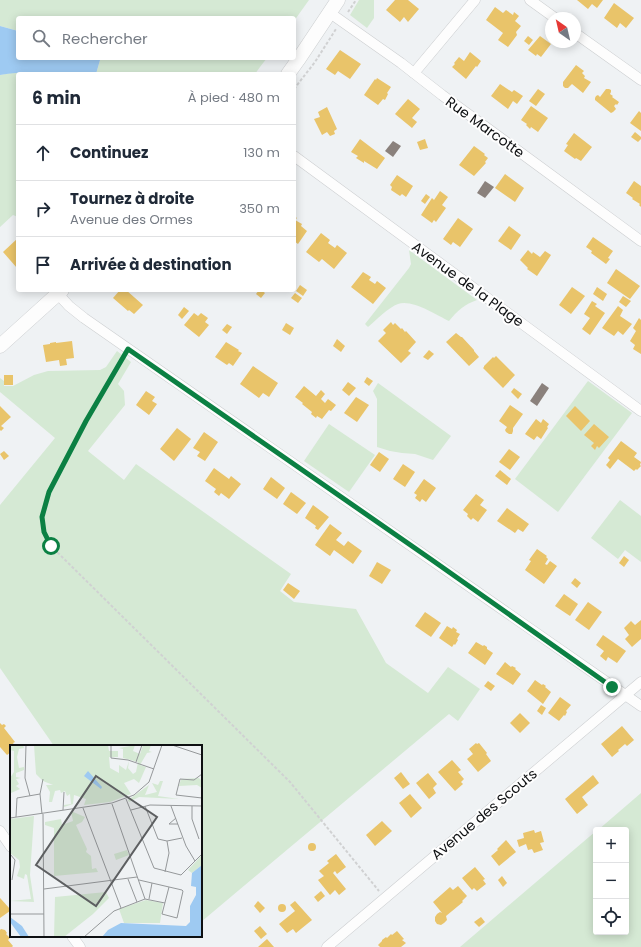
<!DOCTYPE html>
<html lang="fr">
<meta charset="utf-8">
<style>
:root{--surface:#fff;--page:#f2f2f3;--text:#1f2937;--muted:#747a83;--line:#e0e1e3}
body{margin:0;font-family:Poppins,sans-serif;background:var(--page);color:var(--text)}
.controls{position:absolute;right:12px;bottom:12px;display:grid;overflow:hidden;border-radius:4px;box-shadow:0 2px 10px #0003}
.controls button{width:36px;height:36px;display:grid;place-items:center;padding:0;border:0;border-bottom:1px solid var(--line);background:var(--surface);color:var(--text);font:20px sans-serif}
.compass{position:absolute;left:545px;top:12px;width:36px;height:36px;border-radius:50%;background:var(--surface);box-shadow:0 2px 10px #0003;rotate:326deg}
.stop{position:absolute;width:12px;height:12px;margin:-9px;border:3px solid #0b8043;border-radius:50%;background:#fff}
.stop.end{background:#0b8043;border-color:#fff;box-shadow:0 1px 4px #0008}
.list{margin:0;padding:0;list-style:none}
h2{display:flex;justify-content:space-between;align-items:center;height:52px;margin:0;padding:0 16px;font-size:17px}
h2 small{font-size:13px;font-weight:400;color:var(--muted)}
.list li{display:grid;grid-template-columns:26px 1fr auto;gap:12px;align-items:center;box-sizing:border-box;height:56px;padding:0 16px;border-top:1px solid var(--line)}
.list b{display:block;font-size:15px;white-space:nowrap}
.list p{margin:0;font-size:13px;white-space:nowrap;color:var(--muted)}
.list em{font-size:13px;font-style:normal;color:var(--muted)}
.icon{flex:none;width:22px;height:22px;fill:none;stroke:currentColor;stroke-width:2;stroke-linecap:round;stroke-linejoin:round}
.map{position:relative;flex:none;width:641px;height:947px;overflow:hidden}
.search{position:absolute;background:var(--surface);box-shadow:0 2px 10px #0003;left:16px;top:16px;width:280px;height:44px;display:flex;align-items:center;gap:10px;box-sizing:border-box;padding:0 14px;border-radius:4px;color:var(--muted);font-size:15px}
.panel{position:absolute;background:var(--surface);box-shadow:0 2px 10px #0003;left:16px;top:72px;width:280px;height:220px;border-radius:4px}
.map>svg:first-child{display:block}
.green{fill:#d5e9d4}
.water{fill:#9ecaf2}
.homes{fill:#e9c46a}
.industry{fill:#8a817c}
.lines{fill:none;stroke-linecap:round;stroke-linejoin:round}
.street-casing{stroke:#ccced0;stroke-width:11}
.secondary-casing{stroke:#ccced0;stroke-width:15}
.path{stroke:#d0d1d2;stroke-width:2;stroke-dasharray:3 2;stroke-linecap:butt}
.street{stroke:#fdfdfd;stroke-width:10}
.secondary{stroke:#fdfdfd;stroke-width:14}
.route{stroke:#0b8043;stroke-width:5}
.labels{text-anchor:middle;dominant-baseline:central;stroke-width:4;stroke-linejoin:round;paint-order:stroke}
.street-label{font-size:14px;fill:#0e1012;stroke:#fefefe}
.inset-road{fill:none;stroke:#95989a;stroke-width:1}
.view{fill:#5d5f61;fill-opacity:0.15;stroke:#5d5f61;stroke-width:2}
.inset-edge{fill:none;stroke:#0e1012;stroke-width:2}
</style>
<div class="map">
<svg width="641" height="947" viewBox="0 0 641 947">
<rect width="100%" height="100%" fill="#eff2f4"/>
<g class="green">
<path d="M 0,0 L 309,0 L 294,21 L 294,18 L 18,18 L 18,31 L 0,26 Z"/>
<path d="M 359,0 L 374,0 L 374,18 L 367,28 L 350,15 Z"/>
<path d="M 99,58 L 267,58 L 260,67 L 255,74 L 96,74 L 100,60 Z"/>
<path d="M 24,72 L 48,74 L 18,74 L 18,217 L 13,215 L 0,227 L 0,75 L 11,73 Z"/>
<path d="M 409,250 L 477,300 C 465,304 457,311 449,321 C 436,315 412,299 398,304 C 389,307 376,320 368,327 L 365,324 L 409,268 L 411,264 Z"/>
<path d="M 117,351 L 131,362 L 118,384 L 124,391 L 125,405 L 88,451 L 124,480 L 136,464 L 291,574 L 280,591 L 294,602 L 356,609 L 386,663 L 428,693 L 448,667 L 480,689 L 458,721 L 449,714 L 201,922 L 201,746 L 54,746 L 0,668 L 0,505 L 55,438 L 0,392 L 0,378 L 4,381 L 4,386 L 13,386 L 34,375 L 48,371 L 100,370 L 106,367 Z"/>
<path d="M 588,381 L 632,413 L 558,512 L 515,479 Z"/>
<path d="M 378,383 L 451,436 L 433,460 L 415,454 L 402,453 L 390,451 L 377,447 L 377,399 L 373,391 Z"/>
<path d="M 329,424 L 375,455 L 349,492 L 304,461 Z"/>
<path d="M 620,500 L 641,516 L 641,562 L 625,550 L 618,559 L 591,538 Z"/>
<path d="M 641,793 L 641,947 L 460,947 L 596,831 L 596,932 L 626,932 L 626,830 L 598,830 Z"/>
</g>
<path class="water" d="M 0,26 L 18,31 L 18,58 L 99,58 L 100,60 L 96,74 C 64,78 32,69 0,75 Z"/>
<g class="homes">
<path d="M 395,0 L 408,0 L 419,9 L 408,22 L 404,17 L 400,22 L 386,10 Z"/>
<path d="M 577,0 L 603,0 L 597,8 L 592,4 L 588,9 Z"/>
<path d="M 614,3 L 634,18 L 626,28 L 620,23 L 617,28 L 604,18 Z"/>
<path d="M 495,7 L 503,13 L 506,10 L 513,15 L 514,12 L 519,16 L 515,21 L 521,26 L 516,32 L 517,35 L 508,47 L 498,40 L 503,33 L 486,20 Z"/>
<path d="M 528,36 L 533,40 L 529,45 L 524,41 Z"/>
<path d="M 540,36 L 551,44 L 541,57 L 537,54 L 536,56 L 528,50 Z"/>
<path d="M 340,50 L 361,64 L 350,79 L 338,71 L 335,75 L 326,69 Z"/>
<path d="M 470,52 L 481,61 L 477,67 L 476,66 L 466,79 L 452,67 L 455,64 L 454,63 L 459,57 L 464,61 Z"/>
<path d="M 576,65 L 584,71 L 582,73 L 585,76 L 584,78 L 591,82 L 583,93 L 572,84 L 568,88 L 565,88 L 563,86 L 563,82 Z"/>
<path d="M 377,78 L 391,87 L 387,93 L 388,94 L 385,100 L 383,99 L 378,105 L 364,95 L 375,79 L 376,80 Z"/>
<path d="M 500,84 L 512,92 L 514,90 L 523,96 L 517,104 L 513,101 L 508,109 L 491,96 Z"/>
<path d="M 538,89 L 545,94 L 536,106 L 529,101 Z"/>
<path d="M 606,89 L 609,89 L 611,90 L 611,92 L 610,94 L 613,96 L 612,97 L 619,102 L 617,105 L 616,104 L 614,106 L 616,109 L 613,112 L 611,113 L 595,100 L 595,98 L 596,96 L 598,95 L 600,97 Z"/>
<path d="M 408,99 L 420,109 L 412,118 L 417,122 L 412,128 L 395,114 Z"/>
<path d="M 531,106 L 548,118 L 538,132 L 531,127 L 530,129 L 526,125 L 527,124 L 521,120 Z"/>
<path d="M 327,107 L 337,129 L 334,131 L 335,134 L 330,136 L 327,132 L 322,135 L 314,119 L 320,117 L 318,112 Z"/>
<path d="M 639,111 L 641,113 L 641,131 L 630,123 Z"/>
<path d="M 635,132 L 641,137 L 641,139 L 638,142 L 631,137 Z"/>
<path d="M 574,133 L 592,147 L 581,161 L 576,158 L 575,159 L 564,151 L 568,145 L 566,144 Z"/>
<path d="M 360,139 L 385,158 L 377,169 L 364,161 L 364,163 L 356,158 L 358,156 L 351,152 Z"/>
<path d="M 425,139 L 428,148 L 420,150 L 417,142 Z"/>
<path d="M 474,146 L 485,154 L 484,155 L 488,158 L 485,162 L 486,163 L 474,176 L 459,165 Z"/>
<path d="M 505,174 L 524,188 L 515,202 L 495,188 Z"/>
<path d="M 397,175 L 413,186 L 406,197 L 402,194 L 400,196 L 391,190 L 392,187 L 390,185 Z"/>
<path d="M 634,181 L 641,186 L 641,207 L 639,205 L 640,204 L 632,199 L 633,198 L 626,193 Z"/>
<path d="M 440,191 L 448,197 L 442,205 L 446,208 L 436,222 L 434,220 L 432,223 L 421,215 L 432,198 L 434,200 Z"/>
<path d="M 426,194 L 430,197 L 425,204 L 421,201 Z"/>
<path d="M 294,216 L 297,218 L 295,220 L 302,224 L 301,226 L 307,231 L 298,244 L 294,241 Z"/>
<path d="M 458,218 L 473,229 L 460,247 L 453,242 L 451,245 L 443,239 Z"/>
<path d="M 509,226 L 521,235 L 511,250 L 498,241 Z"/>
<path d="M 321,233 L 330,240 L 328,243 L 335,248 L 337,245 L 347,253 L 334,269 L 322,259 L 319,262 L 306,252 Z"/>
<path d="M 593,237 L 613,251 L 608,258 L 610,259 L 606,264 L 591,253 L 592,251 L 586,247 Z"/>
<path d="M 18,238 L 18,266 L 17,268 L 3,252 Z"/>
<path d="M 528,250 L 532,254 L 533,252 L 540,257 L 545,251 L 551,255 L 537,276 L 527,269 L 528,268 L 520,260 Z"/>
<path d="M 616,269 L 640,286 L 630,299 L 607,283 Z"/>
<path d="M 363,272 L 371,277 L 369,280 L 375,284 L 377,281 L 386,288 L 373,304 L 351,287 Z"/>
<path d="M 300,285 L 307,290 L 303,296 L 296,291 Z"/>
<path d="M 572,287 L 585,296 L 571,314 L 559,305 Z"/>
<path d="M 597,287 L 607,294 L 603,301 L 593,294 Z"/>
<path d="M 120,290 L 126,290 L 143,305 L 134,314 L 129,310 L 128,311 L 113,298 Z"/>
<path d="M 259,290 L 261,290 L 265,293 L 261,298 L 256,294 Z"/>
<path d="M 295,293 L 302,298 L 298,303 L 291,298 Z"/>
<path d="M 623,296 L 631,301 L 626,307 L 619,302 Z"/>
<path d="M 592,301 L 597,304 L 595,306 L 605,313 L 590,335 L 582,329 L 590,318 L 584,314 Z"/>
<path d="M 618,306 L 623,310 L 620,316 L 632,324 L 623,335 L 618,331 L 614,336 L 602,328 Z"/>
<path d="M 184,307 L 189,311 L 182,319 L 178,315 Z"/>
<path d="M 194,313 L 198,316 L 201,313 L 208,318 L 205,322 L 209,325 L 199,337 L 184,325 Z"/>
<path d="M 639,318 L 641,320 L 641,354 L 633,349 L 635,345 L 630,341 L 636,331 L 633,328 Z"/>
<path d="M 391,322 L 393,325 L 395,323 L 401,329 L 402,328 L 405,332 L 406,331 L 416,342 L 408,351 L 411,353 L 401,363 L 378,341 L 386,333 L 383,330 Z"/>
<path d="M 286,323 L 294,328 L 290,335 L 282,330 Z"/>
<path d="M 227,324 L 232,327 L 227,334 L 222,330 Z"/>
<path d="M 456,333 L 461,337 L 462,337 L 474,350 L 474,351 L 479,357 L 469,366 L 446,342 Z"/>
<path d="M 337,339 L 345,346 L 341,352 L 333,346 Z"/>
<path d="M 72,341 L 74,358 L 66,359 L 67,365 L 60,366 L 59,360 L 46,362 L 43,345 L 50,344 L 50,343 L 56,342 L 56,343 Z"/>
<path d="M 226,342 L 239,350 L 238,351 L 242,353 L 233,366 L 229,363 L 227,365 L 215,357 Z"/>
<path d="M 429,350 L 434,354 L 428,360 L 423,357 Z"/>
<path d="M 496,356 L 515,375 L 503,388 L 483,368 L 484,367 L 484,366 L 493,357 L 494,358 Z"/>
<path d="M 253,366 L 278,383 L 269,397 L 263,393 L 259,398 L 240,384 Z"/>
<rect x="4" y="375" width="9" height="10"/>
<path d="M 367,377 L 373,381 L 369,386 L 364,382 Z"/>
<path d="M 348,382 L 356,388 L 349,396 L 342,390 Z"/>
<path d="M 304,386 L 316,396 L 321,390 L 325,394 L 321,399 L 325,403 L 328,399 L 336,405 L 331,411 L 329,410 L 322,419 L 317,416 L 316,418 L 311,414 L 312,412 L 302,404 L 303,403 L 295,397 Z"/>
<path d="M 514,388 L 522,394 L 518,399 L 511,392 Z"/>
<path d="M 146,391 L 155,397 L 152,401 L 157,404 L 149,415 L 136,405 Z"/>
<path d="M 356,397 L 369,405 L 357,422 L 344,413 Z"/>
<path d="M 510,405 L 523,414 L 513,428 L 513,431 L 512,434 L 509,434 L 506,432 L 505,430 L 507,427 L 499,421 Z"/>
<path d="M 0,406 L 11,417 L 1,426 L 4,428 L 1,431 L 0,430 Z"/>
<path d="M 575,406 L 590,421 L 581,431 L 566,416 Z"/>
<path d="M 536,419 L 541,423 L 543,419 L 549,424 L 547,427 L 548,428 L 541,439 L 537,436 L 534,440 L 525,434 Z"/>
<path d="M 594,424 L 609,437 L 599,448 L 597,446 L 595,450 L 591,446 L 594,443 L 584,435 Z"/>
<path d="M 177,428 L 191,439 L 174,461 L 160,449 Z"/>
<path d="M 204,432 L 218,442 L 205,461 L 197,456 L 200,452 L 193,448 Z"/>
<path d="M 621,441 L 637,453 L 634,457 L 641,462 L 640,465 L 641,466 L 637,470 L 636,469 L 634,471 L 618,459 L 610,469 L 606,465 L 610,460 L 608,458 Z"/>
<path d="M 509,449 L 520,457 L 510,470 L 499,462 Z"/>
<path d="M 4,451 L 9,456 L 4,460 L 0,454 Z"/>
<path d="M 379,452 L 389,459 L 380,472 L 370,465 Z"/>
<path d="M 403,464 L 415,472 L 405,487 L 393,479 Z"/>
<path d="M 214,468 L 229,479 L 231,476 L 241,484 L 229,499 L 221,493 L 219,496 L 214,492 L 216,489 L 205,481 Z"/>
<path d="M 500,470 L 511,479 L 507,485 L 495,476 Z"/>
<path d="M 271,477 L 285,488 L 277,499 L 263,489 Z"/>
<path d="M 424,479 L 436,488 L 426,502 L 422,499 L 420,502 L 415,498 L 417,495 L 414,493 Z"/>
<path d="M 291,492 L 306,503 L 297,514 L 283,504 Z"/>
<path d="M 476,494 L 484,500 L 480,505 L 487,510 L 478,522 L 473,518 L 471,520 L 467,516 L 468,514 L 463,510 Z"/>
<path d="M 313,505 L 329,517 L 318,530 L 315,528 L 316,526 L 305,518 Z"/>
<path d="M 507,508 L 529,524 L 523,532 L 518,529 L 515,533 L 497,521 Z"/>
<path d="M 330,524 L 342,533 L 336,540 L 344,546 L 348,541 L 362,551 L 353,564 L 334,550 L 330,556 L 315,545 Z"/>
<path d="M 537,549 L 547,556 L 546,557 L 548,559 L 545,564 L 547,565 L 550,561 L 557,566 L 544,584 L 525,570 L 531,561 L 529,560 Z"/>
<path d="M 624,556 L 629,560 L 624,567 L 619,563 Z"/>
<path d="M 377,562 L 391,570 L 382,584 L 369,576 Z"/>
<path d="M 575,578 L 581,583 L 577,588 L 571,583 Z"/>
<path d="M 288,583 L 300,591 L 294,599 L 283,590 Z"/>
<path d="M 564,594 L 578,604 L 570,616 L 555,606 Z"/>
<path d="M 588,602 L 602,612 L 589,630 L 575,620 Z"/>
<path d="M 425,612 L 441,623 L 431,637 L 415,626 Z"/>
<path d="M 641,620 L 641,639 L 632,647 L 625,639 L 629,635 L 624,628 L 631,621 L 635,625 Z"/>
<path d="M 447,626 L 452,629 L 453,627 L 457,630 L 456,632 L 460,634 L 457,639 L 458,640 L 455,645 L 454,644 L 452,647 L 439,638 Z"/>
<path d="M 603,635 L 626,651 L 617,663 L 608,657 L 606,661 L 600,656 L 604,651 L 596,645 Z"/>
<path d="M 476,642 L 483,646 L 484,645 L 487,647 L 487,649 L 493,653 L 485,665 L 468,653 Z"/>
<path d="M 505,662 L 511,667 L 512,666 L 516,668 L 515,669 L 521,674 L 513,685 L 496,674 Z"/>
<path d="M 535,680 L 542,685 L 543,684 L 546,686 L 545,687 L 551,692 L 543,704 L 527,691 Z"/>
<path d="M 488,681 L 495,686 L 491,691 L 484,686 Z"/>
<path d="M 560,697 L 571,705 L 566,711 L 567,712 L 565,716 L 564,715 L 559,721 L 548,713 Z"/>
<path d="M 541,705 L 546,708 L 542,715 L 537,711 Z"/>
<path d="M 520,713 L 530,723 L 520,733 L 510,723 Z"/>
<path d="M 0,723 L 2,725 L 4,724 L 6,726 L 4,728 L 15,742 L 13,743 L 15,746 L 11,746 L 11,752 L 7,755 L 0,747 Z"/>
<path d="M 622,726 L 634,740 L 627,746 L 625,744 L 618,750 L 619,751 L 612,757 L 601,744 Z"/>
<path d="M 476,743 L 477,744 L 479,743 L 487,753 L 486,754 L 491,761 L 478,772 L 467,759 L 473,754 L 469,749 Z"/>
<path d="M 452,760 L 461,770 L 458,772 L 464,779 L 461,782 L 463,784 L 455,791 L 438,772 Z"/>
<path d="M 401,772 L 410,784 L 403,789 L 394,778 Z"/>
<path d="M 428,773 L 437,784 L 433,788 L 436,793 L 429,799 L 416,783 Z"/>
<path d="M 593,775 L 599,783 L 582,797 L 588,805 L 577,814 L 565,799 Z"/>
<path d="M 410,794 L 422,808 L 411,818 L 399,803 Z"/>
<path d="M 382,821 L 392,831 L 375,846 L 366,835 Z"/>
<path d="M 534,830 L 535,833 L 541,831 L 544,842 L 540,843 L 543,850 L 534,853 L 532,849 L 528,850 L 526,844 L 519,847 L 517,840 L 524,838 L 523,833 Z"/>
<path d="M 506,840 L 516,852 L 499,866 L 491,856 L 498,850 L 497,849 Z"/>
<circle cx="312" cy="847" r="4"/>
<path d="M 336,854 L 346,867 L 337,874 L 335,871 L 333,873 L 346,889 L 339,895 L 335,890 L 330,895 L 318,880 L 324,876 L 319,871 L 329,863 L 327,861 Z"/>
<path d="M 475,867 L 485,879 L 483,880 L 486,884 L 477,891 L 474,888 L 472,890 L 462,878 Z"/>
<path d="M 502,876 L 507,883 L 503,887 L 498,880 Z"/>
<path d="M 458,886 L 467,896 L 462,901 L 463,902 L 446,916 L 447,920 L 444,923 L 441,925 L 437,924 L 435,921 L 435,917 L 437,914 L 440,912 L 442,913 L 433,902 L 450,887 L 453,890 Z"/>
<path d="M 321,891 L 325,896 L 318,902 L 314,897 Z"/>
<path d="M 0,898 L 1,899 L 10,909 L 10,911 L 0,918 Z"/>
<path d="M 258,901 L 265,908 L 260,913 L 254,906 Z"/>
<path d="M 295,901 L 312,920 L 296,933 L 293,929 L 287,933 L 279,924 L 295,911 L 290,905 Z"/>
<circle cx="282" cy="908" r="4"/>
<path d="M 481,917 L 485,922 L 479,927 L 474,922 Z"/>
<path d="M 260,926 L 267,934 L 261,939 L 254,931 Z"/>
<path d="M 1,929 L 5,930 L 7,933 L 6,934 L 10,938 L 8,940 L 13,946 L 12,947 L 0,947 L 0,930 Z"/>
<path d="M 397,931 L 404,939 L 402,940 L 406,943 L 401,947 L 380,947 L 378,945 L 382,941 L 382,940 L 386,937 L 387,938 L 391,934 L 392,935 Z"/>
<path d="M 267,939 L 274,947 L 258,947 Z"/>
</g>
<g class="industry">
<path d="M 393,141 L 401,146 L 393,157 L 385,151 Z"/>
<path d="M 485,181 L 494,187 L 485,198 L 477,193 Z"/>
<path d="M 542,383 L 549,388 L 537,406 L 530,401 Z"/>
</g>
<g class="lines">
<defs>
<g id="street">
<path d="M 530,0 L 555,18"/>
<path d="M 330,13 L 401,63 L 442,95 L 641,241"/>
<path d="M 575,33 L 641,80"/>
<path d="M 414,73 L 475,0"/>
<path d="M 294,156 L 641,411"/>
<path d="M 58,294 L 69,306 L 84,318 L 641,706"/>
<path d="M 0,831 L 11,847"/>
<path d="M 72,936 L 80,947"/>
<path d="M 327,947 L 641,682"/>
</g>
<g id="secondary">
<path d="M 288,74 L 298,60 L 338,0"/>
<path d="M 0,346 L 62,290"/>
</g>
</defs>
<use href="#street" class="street-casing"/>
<use href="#secondary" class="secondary-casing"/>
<g class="path">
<path d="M 348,12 L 356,0"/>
<path d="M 294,89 L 315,62 L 336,29"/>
<path d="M 124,357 L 86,421 L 49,492 L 43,517 L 44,532 L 51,546 L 290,782 L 379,891"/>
</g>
<use href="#street" class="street"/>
<use href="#secondary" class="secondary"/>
</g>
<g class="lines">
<path class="route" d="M 51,546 L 44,532 L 42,517 L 49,492 L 86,421 L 128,349 L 432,560 L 612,687"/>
</g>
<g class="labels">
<g class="street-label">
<text transform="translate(485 127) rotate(36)">Rue Marcotte</text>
<text transform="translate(468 284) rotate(36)">Avenue de la Plage</text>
<text transform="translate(484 814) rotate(-40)">Avenue des Scouts</text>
</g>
</g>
<g transform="translate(10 745)">
<rect width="192" height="192" fill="#eff2f4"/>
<path d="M 0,0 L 13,0 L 14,3 L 9,4 L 7,12 L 9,23 L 14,22 L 14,25 L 6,28 L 6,32 L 11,33 L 6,34 L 9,39 L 6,41 L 10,44 L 1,48 L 1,53 L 0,52 L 0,33 L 4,27 L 4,6 L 0,5 ZM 24,0 L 98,0 L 99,6 L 108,6 L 108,12 L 99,12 L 100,23 L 109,28 L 109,20 L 116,25 L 119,16 L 118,23 L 123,29 L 126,27 L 128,17 L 113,13 L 113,4 L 109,3 L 125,0 L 123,6 L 130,9 L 133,0 L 141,0 L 139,6 L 142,7 L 137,8 L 130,20 L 136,22 L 129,38 L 124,34 L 114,38 L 121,49 L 100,57 L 74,60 L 76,54 L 64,50 L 63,59 L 54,62 L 54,60 L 61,59 L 60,49 L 57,51 L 55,46 L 51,48 L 50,45 L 45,46 L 42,57 L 39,57 L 40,47 L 36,40 L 43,40 L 33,36 L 26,29 ZM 189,33 L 192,36 L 192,43 L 187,40 L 169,41 L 171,34 ZM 150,36 L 153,36 L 148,51 L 169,54 L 129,52 L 119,57 L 118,55 L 139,40 L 135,50 L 147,47 L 142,38 L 148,40 ZM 61,66 L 75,72 L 72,77 L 66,80 L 77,104 L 76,107 L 81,111 L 82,124 L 86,123 L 88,127 L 44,131 L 44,83 L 35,80 L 35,77 L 51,74 L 52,80 L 63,76 ZM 24,71 L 20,130 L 24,157 L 0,156 L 21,154 L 17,130 L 15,129 L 14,134 L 7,131 L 10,122 L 9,115 L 0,108 L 0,74 ZM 117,105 L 119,110 L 106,115 L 104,109 ZM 192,110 L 192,120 L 182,128 L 178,125 ZM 96,147 L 99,153 L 83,169 L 54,192 L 44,192 L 45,152 ZM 136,155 L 153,158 L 150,178 L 114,178 L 109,164 Z" fill="#d5e9d4"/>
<path d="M 78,26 L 92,42 L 91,44 L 74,31 ZM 192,120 L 192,192 L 92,192 L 98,185 L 111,178 L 176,181 L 180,177 L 180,161 L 186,150 L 186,142 L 181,141 L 182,128 ZM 0,172 L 12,181 L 19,192 L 11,192 L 0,177 Z" fill="#9ecaf2"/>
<path class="inset-road" d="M 16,0 L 15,33 L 20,51M 101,0 L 101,13 L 118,15 L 144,24M 162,0 L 192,10M 126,17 L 132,0M 192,29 L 184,35 L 170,34 L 166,50 L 192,53M 30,49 L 33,34M 116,54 L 144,123 L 171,130 L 192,109M 102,59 L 135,154M 135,61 L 148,94 L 157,96 L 172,93M 161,61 L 176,101 L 185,116M 182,61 L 182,74 L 189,94M 73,63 L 111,163M 53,65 L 54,47M 121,65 L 140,60 L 192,61M 33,69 L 34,192M 6,72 L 7,53 L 30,49 L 32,69M 0,73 L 102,58 L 124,50 L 139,37 L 152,0M 166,73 L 159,79 L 168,79M 0,109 L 5,115 L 2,135M 155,127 L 159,108 L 157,96M 118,134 L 127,157M 128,135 L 129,135 L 172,145 L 173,146 L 167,173 L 152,169 L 159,142M 34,144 L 127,132M 139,154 L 142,138M 0,169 L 34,169M 74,192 L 104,166 L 135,154 L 155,158"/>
<path class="view" d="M 86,31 L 147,72 L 86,161 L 26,120 Z"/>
<rect width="192" height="192" class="inset-edge"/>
</g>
</svg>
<div class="controls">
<button>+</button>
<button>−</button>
<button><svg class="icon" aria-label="locate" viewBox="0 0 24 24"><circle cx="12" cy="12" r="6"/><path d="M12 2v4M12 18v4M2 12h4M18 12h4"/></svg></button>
</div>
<svg class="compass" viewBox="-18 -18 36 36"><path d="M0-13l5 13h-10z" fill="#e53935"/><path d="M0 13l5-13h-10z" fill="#747a83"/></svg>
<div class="stop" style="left:51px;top:546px"></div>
<div class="stop end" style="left:612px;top:687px"></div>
<div class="search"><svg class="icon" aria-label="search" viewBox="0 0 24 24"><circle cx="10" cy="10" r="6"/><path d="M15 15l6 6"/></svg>Rechercher</div>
<section class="panel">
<h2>6 min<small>À pied · 480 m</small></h2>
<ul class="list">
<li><svg class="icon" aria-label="ahead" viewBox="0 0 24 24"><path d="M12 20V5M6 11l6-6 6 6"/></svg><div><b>Continuez</b></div><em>130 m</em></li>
<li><svg class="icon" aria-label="right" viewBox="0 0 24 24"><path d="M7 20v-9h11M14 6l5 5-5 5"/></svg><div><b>Tournez à droite</b><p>Avenue des Ormes</p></div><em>350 m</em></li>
<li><svg class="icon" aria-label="arrive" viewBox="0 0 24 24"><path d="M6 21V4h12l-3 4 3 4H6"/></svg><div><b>Arrivée à destination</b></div></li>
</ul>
</section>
</div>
